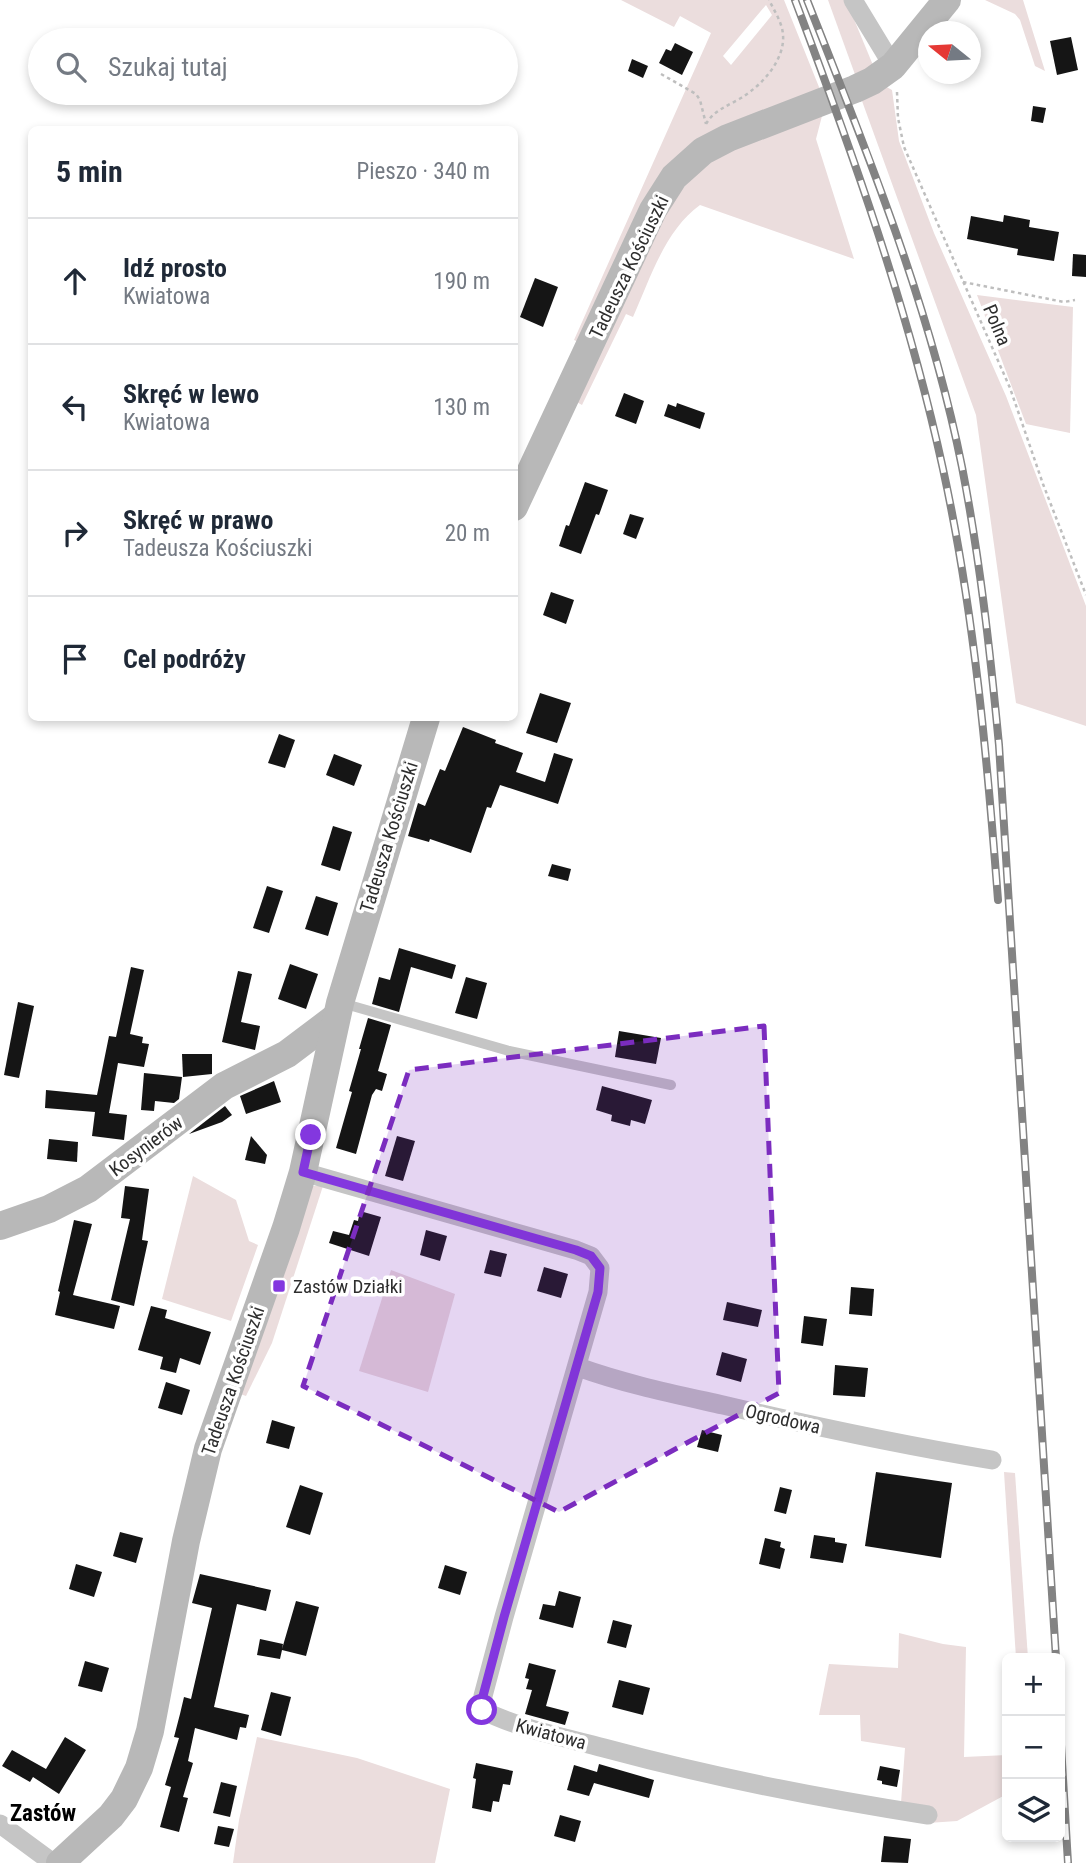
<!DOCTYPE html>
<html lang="pl">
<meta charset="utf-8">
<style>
:root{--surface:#fff;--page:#f6f6f7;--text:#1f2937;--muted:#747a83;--line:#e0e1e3}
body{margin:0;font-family:"Roboto Condensed",sans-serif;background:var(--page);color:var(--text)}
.controls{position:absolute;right:21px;bottom:21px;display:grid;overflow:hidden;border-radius:10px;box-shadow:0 4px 10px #0003}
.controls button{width:63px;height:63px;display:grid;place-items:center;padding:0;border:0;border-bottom:2px solid var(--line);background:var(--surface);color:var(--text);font:35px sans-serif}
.compass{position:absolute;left:918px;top:21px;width:63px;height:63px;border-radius:50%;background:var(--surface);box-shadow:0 4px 10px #0003;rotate:288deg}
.stop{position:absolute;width:21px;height:21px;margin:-16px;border:5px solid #8337df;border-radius:50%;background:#fff}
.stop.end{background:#8337df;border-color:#fff;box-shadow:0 2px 7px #0008}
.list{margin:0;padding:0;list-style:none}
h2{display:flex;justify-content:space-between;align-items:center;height:91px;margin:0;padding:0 28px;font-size:30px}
h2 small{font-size:23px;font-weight:400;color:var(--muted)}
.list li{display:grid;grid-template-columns:46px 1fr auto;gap:21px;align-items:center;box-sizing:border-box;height:126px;padding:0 28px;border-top:2px solid var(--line)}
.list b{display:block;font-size:26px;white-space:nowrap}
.list p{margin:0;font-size:23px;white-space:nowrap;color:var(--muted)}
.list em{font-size:23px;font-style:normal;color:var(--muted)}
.icon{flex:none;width:38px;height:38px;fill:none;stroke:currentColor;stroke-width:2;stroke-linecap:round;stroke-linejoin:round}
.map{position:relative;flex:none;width:1086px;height:1863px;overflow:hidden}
.search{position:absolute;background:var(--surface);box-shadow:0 4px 10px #0003;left:28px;top:28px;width:490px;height:77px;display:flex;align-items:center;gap:18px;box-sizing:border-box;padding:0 24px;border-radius:38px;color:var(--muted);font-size:26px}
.panel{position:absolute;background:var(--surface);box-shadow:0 4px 10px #0003;left:28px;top:126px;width:490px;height:595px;border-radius:10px}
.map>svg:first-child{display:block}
.green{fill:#ebdddd;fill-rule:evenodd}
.building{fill:#151515}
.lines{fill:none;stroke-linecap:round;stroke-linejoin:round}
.path{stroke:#bebebe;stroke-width:2.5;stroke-dasharray:3.5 3.5;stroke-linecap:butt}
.lane{stroke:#c5c5c5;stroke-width:10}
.street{stroke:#c5c5c5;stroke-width:19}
.secondary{stroke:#b8b8b8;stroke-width:28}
.rail-casing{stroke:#838383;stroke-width:8}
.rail{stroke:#fff;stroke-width:5;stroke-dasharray:16;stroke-linecap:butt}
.route{stroke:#8337df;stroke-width:9}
.marked{fill:#7b2cbf;fill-opacity:0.2;stroke:#7b2cbf;stroke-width:5;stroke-dasharray:14 9;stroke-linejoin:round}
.poi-dot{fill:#8337df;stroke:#fff;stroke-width:2.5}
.labels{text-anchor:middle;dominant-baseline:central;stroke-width:7;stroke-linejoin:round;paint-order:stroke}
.street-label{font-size:19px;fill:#2e2e2e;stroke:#fff}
.poi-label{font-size:19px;fill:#2e2e2e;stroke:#fff;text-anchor:start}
.quarter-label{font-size:23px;font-weight:bold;fill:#000;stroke:#fff}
</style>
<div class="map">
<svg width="1086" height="1863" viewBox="0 0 1086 1863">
<rect width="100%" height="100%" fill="#fff"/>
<g class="green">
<path d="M 621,0 L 784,0 L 821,92 L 700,141 L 583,344 L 574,340 L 711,33 L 680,16 L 674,27 ZM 766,5 L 772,15 L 731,65 L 723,56 Z"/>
<path d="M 828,0 L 846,0 L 875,70 L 857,80 Z"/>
<path d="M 985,0 L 1023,0 L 1045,71 L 1035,66 L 1020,20 L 1015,14 Z"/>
<path d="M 883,85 L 892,90 L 899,141 L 934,233 L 1006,396 L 1086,606 L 1086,726 L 1016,703 L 976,415 L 862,101 Z"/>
<path d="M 822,116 L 816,139 L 854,259 L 700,205 C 665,230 650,279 633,317 L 626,314 L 582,405 L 575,401 L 663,211 L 711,156 Z"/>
<path d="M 977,295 L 1073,307 L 1070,433 L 1026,424 Z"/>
<path d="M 193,1176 L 236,1200 L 249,1241 L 258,1245 L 231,1321 L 162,1299 Z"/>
<path d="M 311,1186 L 323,1186 L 272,1343 L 246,1396 L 240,1394 Z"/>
<path d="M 391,1270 L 455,1294 L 428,1392 L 359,1371 Z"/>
<path d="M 1004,1472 L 1015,1473 L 1028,1658 L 1016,1658 Z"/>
<path d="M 899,1633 L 943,1644 L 966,1647 L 964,1757 L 1007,1755 L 1007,1794 L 957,1821 L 928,1823 L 901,1803 L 905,1748 L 861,1741 L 860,1715 L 819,1715 L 829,1664 L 898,1668 Z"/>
<path d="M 257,1737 L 357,1758 L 450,1789 L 435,1863 L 233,1863 L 239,1820 Z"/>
</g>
<g class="building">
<path d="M 1071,37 L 1078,70 L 1057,75 L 1050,41 Z"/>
<path d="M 675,43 L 693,52 L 682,75 L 659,63 L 666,49 L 671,51 Z"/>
<path d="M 632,59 L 648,66 L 643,78 L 628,71 Z"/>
<path d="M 1033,106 L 1046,108 L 1043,123 L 1031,121 Z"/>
<path d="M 1004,215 L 1030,220 L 1029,227 L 1059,232 L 1054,261 L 1017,255 L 1018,249 L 967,239 L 971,216 L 1003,222 Z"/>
<path d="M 1073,254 L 1086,255 L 1086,277 L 1072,276 Z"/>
<path d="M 535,278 L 558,287 L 543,327 L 520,317 Z"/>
<path d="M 624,393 L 644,401 L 636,424 L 615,416 Z"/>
<path d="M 677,403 L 705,413 L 700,429 L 664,416 L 668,404 L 676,407 Z"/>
<path d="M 585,482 L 608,490 L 599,515 L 596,514 L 581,554 L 559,546 L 566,525 L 569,526 Z"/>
<path d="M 630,514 L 644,518 L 636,539 L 623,534 Z"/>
<path d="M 551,592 L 574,600 L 566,624 L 543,615 Z"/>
<path d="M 540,693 L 571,703 L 557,743 L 526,733 Z"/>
<path d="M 463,727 L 496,740 L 495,743 L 523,753 L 516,772 L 545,782 L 554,753 L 573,759 L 558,804 L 500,785 L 491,808 L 487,807 L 471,853 L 430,839 L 429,842 L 408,836 L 418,803 L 425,806 L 440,769 L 445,771 Z"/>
<path d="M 279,734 L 295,740 L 285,768 L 268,763 Z"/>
<path d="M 334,754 L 362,765 L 354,786 L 326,775 Z"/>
<path d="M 333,826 L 352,832 L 340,871 L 321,865 Z"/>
<path d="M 552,864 L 571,869 L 568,881 L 548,876 Z"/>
<path d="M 267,886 L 283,891 L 269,933 L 253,928 Z"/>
<path d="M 316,896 L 338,903 L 328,936 L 305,929 Z"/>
<path d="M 399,948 L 456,965 L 452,979 L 411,967 L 399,1012 L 372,1004 L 379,977 L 390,980 Z"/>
<path d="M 290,964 L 318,974 L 306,1009 L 278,999 Z"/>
<path d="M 131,967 L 144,970 L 130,1034 L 143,1037 L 142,1043 L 149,1044 L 144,1067 L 118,1063 L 109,1113 L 127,1115 L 124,1140 L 92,1136 L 95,1112 L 45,1108 L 46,1090 L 97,1095 L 109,1036 L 116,1037 Z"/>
<path d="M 238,971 L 252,974 L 241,1022 L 260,1026 L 255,1050 L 222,1042 Z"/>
<path d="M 466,977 L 487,983 L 477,1019 L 455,1013 Z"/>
<path d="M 18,1002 L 34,1006 L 19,1078 L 4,1075 Z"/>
<path d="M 368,1018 L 391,1025 L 378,1071 L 387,1074 L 382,1091 L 376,1089 L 372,1095 L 356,1154 L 336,1148 L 352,1092 L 349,1091 L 361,1049 L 359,1049 Z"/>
<path d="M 619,1031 L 661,1038 L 656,1064 L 615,1057 Z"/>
<path d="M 182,1054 L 212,1054 L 212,1074 L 183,1077 Z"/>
<path d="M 144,1073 L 182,1077 L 179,1099 L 174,1103 L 155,1101 L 154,1111 L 141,1110 Z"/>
<path d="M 274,1081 L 281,1102 L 246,1114 L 240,1096 Z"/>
<path d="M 602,1086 L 652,1100 L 645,1124 L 631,1120 L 630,1126 L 611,1121 L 612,1115 L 596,1110 Z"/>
<path d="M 225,1106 L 232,1115 L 222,1122 L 189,1134 Z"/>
<path d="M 251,1136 L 267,1155 L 265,1164 L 245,1160 Z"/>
<path d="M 397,1136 L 415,1141 L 403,1181 L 385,1176 Z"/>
<path d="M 49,1139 L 78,1142 L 77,1162 L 47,1159 Z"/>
<path d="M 125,1186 L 149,1189 L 142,1240 L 148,1241 L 134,1306 L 111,1300 L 130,1219 L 121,1218 Z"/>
<path d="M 360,1211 L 381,1217 L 369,1256 L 329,1243 L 333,1231 L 349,1235 L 354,1220 L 358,1221 Z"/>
<path d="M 74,1220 L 92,1224 L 73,1295 L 120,1306 L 114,1329 L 55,1315 L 60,1292 L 58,1291 Z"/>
<path d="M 426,1230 L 447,1236 L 440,1261 L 420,1255 Z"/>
<path d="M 490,1250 L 507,1254 L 501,1277 L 484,1273 Z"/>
<path d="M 544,1267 L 568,1274 L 561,1298 L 537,1291 Z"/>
<path d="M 851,1287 L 874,1289 L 872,1316 L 849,1314 Z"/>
<path d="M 727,1302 L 762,1310 L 758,1327 L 723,1320 Z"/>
<path d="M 151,1306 L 167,1310 L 165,1318 L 211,1332 L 200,1365 L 180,1358 L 176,1373 L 160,1369 L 163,1357 L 138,1350 Z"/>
<path d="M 804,1316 L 827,1319 L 823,1346 L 801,1343 Z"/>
<path d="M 722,1352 L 747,1359 L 741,1382 L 716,1375 Z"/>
<path d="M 835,1365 L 868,1368 L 865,1397 L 833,1395 Z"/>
<path d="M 166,1382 L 190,1390 L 182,1415 L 158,1408 Z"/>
<path d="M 272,1420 L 295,1427 L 289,1449 L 266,1443 Z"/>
<path d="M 702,1430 L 722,1435 L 718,1452 L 697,1447 Z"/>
<path d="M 876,1472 L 952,1483 L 941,1558 L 865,1546 Z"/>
<path d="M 300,1485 L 323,1493 L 310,1535 L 286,1527 Z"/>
<path d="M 780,1487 L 792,1490 L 786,1514 L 774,1511 Z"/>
<path d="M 120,1532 L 143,1538 L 136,1563 L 113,1556 Z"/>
<path d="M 814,1535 L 835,1538 L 835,1542 L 847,1544 L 843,1563 L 810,1558 Z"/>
<path d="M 765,1538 L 781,1542 L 780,1547 L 785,1549 L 780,1569 L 759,1564 Z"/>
<path d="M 76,1564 L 102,1572 L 94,1597 L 69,1589 Z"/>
<path d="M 445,1565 L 467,1572 L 460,1595 L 438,1588 Z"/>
<path d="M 200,1574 L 271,1590 L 266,1611 L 237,1604 L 214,1707 L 249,1715 L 246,1728 L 240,1727 L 237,1740 L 195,1728 L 188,1761 L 193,1763 L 183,1797 L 188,1798 L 179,1832 L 160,1827 L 171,1787 L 165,1785 L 179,1738 L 174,1737 L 180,1714 L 184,1697 L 191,1699 L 212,1608 L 192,1603 Z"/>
<path d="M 559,1591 L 581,1597 L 573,1628 L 539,1619 L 543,1604 L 555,1606 Z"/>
<path d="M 296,1601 L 319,1607 L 306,1656 L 282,1650 L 280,1659 L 257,1655 L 260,1639 L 283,1644 L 282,1649 Z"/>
<path d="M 613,1620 L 632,1625 L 626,1648 L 607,1643 Z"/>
<path d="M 85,1661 L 109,1668 L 102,1692 L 78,1686 Z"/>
<path d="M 529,1663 L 556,1670 L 546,1706 L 569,1712 L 565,1725 L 525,1714 L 532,1690 L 526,1689 L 529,1679 L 525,1678 Z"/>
<path d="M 619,1680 L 650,1688 L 643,1715 L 612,1707 Z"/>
<path d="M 271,1692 L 291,1697 L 281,1736 L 261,1730 Z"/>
<path d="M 65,1737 L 86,1750 L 59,1794 L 33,1777 L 30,1782 L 2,1766 L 12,1750 L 46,1769 Z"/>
<path d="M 476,1763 L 513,1771 L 510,1785 L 503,1784 L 499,1802 L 493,1801 L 491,1812 L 472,1808 L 476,1779 L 473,1778 Z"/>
<path d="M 599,1764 L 654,1780 L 649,1798 L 594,1783 L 589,1796 L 567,1790 L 574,1765 L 597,1772 Z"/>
<path d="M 880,1766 L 900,1770 L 897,1787 L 882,1784 L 882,1781 L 877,1780 Z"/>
<path d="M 221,1782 L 237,1786 L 230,1817 L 213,1813 Z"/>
<path d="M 560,1815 L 581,1821 L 575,1842 L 554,1836 Z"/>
<path d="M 218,1826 L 234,1829 L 229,1847 L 214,1844 Z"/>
<path d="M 884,1836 L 911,1839 L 908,1863 L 881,1862 Z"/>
</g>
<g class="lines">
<g class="path">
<path d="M 661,74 L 696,94 L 700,100 L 706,124"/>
<path d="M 897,92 L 898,118 L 904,147 L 1010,388 L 1043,484 L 1086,595"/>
<path d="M 706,124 C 714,110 728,106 741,98 C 764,84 791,54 781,25 C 778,16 773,8 769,0"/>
<path d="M 963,282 L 1064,302 L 1075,300"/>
</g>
<path class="lane" d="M 342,1003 L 509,1051 L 671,1085"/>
<g class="street">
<path d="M 853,0 L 893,66"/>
<path d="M 303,1172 L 576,1250 L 591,1256 L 600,1268 L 598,1292 L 504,1617 L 483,1696 L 482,1710 C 520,1729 563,1737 604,1748 C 711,1777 818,1798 928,1815"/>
<path d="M 578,1367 C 625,1384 674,1394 723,1405 C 812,1426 901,1445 992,1460"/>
<path d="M 0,1824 L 53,1863"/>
</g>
<g class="secondary">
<path d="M 514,507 L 653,210 L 674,177 L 703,151 L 728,138 L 855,89 L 872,81 L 893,66 L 947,0"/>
<path d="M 0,1226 L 49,1209 L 88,1189 L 224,1086 L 287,1054 L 336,1017"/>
<path d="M 60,1863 L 111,1816 L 124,1799 L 139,1768 L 150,1731 L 186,1541 L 208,1449 L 286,1228 L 303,1172 L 340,1003 L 426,718"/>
</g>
<defs>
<g id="rail">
<path d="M 795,0 C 853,154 908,308 943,469 C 974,611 987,756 998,900"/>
<path d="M 807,0 C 867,152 930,306 962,467 C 980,559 990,651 999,745 L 1056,1658"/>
<path d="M 1060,1728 L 1068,1863"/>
</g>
</defs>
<use href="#rail" class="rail-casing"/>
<use href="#rail" class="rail"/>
</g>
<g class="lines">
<path class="route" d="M 311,1135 L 303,1172 L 576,1250 L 591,1256 L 600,1268 L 598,1292 L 504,1617 L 483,1696 L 482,1710"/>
</g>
<path class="marked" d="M 764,1026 L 779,1393 L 559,1512 L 303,1386 L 409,1070 Z"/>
<rect class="poi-dot" x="272" y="1279" width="14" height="14" rx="3.5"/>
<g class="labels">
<g class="street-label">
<text transform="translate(629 267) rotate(-64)">Tadeusza Kościuszki</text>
<text transform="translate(997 325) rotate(67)">Polna</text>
<text transform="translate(389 837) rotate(-73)">Tadeusza Kościuszki</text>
<text transform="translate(146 1146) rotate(-37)">Kosynierów</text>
<text transform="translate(233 1381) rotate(-71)">Tadeusza Kościuszki</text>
<text transform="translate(783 1419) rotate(13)">Ogrodowa</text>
<text transform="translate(551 1734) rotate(15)">Kwiatowa</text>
</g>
<g class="poi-label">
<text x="293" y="1286">Zastów Działki</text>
</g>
<g class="quarter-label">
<text x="43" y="1813">Zastów</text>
</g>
</g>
</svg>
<div class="controls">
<button>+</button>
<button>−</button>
<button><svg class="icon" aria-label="layers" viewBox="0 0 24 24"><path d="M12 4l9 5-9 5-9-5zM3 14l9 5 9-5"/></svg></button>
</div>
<svg class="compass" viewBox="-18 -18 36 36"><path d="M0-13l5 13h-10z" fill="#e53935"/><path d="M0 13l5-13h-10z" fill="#747a83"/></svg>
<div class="stop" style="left:482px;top:1710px"></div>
<div class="stop end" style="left:311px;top:1135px"></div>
<div class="search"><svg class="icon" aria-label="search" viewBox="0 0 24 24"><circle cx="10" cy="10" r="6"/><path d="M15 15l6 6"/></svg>Szukaj tutaj</div>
<section class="panel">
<h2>5 min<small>Pieszo · 340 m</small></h2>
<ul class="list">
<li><svg class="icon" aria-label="ahead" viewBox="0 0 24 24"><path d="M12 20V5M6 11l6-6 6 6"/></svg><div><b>Idź prosto</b><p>Kwiatowa</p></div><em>190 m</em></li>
<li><svg class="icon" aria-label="left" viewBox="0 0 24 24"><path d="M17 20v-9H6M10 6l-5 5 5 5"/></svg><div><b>Skręć w lewo</b><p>Kwiatowa</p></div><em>130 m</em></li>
<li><svg class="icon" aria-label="right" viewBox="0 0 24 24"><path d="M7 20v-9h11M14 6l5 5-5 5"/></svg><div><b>Skręć w prawo</b><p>Tadeusza Kościuszki</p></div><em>20 m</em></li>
<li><svg class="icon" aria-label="arrive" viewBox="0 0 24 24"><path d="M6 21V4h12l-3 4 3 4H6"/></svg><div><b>Cel podróży</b></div></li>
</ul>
</section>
</div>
